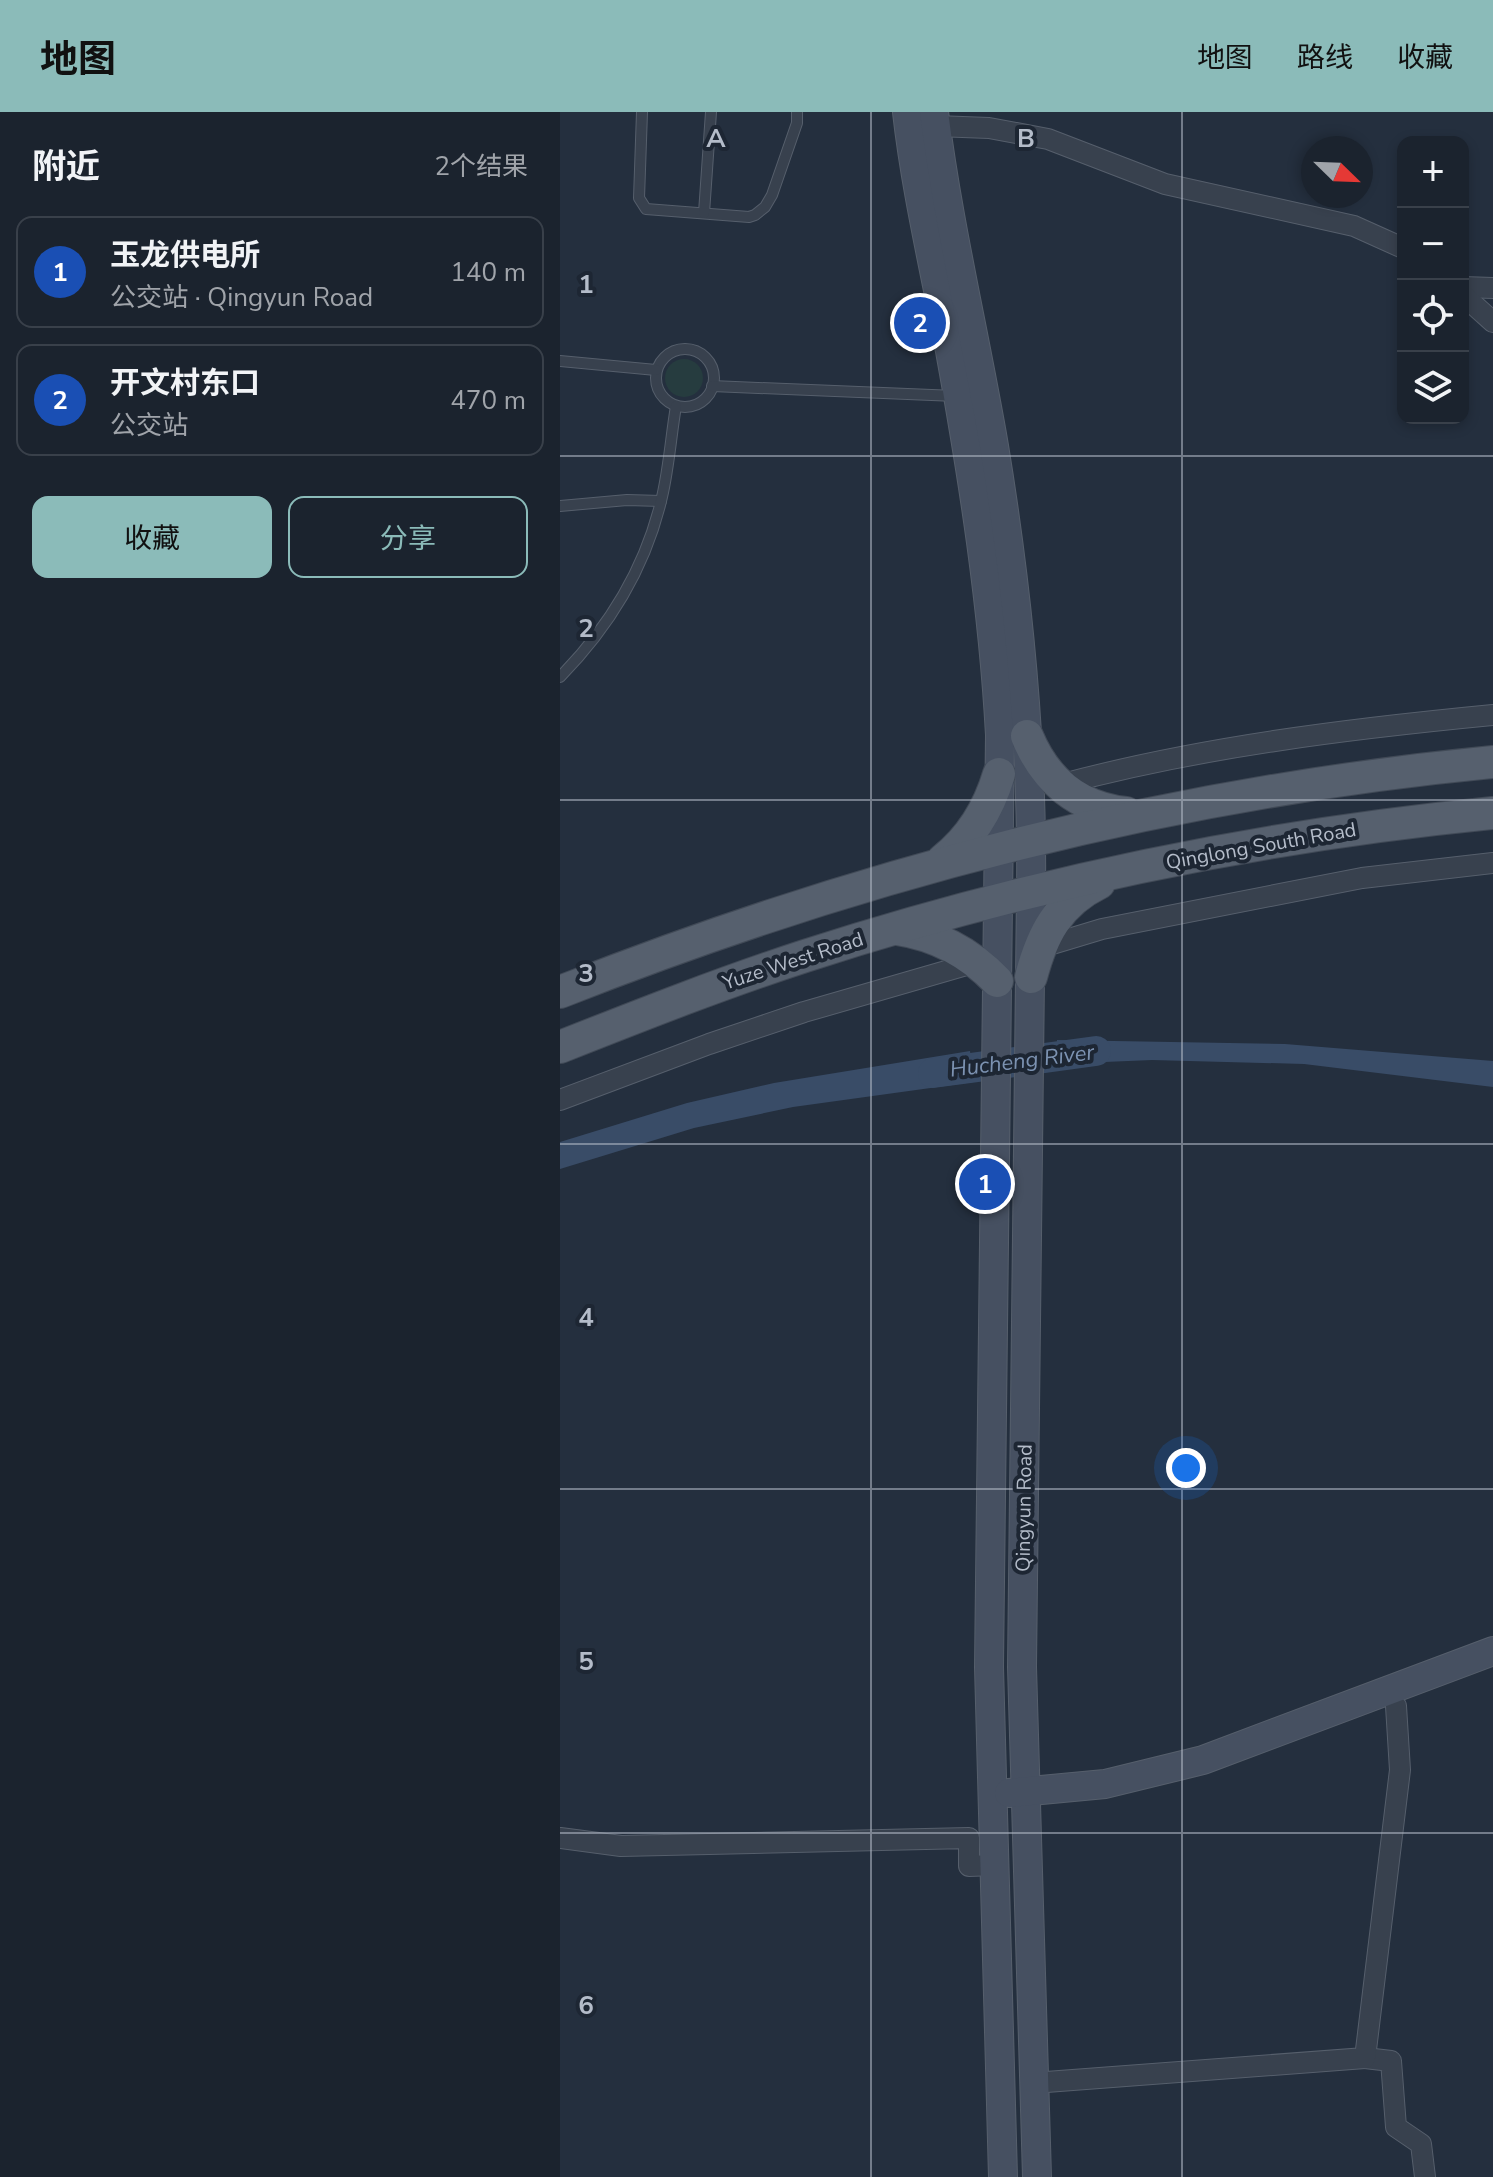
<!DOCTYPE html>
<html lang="zh">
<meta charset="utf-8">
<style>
:root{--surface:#1b232e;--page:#282f3a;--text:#f1f3f6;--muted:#a0a4aa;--line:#39404a;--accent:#8bbbb9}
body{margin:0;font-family:"Nunito Sans","Noto Sans SC",sans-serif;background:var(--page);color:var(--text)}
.controls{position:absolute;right:24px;top:24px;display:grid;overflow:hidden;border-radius:16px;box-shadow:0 4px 12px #0003}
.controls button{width:72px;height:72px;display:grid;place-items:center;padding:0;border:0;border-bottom:2px solid var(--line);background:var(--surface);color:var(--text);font:40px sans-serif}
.compass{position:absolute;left:741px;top:24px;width:72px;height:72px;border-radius:50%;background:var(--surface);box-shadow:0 4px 12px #0003;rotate:113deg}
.you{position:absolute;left:626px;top:1356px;width:28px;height:28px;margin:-20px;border:6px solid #fff;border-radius:50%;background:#1a73e8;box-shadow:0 0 0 12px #1a73e833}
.badge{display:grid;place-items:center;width:52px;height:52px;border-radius:50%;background:var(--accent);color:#fff;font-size:26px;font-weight:700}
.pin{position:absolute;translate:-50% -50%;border:4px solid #fff;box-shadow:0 2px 8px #0006}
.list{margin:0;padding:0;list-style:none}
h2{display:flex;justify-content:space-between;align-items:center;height:104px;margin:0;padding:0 32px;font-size:34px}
h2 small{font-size:26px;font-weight:400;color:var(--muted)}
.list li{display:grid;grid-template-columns:52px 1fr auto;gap:24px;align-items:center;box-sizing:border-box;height:112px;margin:0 16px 16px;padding:0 16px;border:2px solid var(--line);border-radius:16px}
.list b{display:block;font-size:30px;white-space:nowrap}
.list p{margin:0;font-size:26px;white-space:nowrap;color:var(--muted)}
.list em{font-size:26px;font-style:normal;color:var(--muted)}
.actions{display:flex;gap:16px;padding:24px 32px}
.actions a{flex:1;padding:18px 0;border:2px solid var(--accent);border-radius:16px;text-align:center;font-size:28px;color:var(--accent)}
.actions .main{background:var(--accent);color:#111}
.icon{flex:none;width:44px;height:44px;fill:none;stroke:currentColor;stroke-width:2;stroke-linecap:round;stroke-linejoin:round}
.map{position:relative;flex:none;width:933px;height:2065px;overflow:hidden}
header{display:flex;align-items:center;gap:48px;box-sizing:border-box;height:112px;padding:0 40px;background:var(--accent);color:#111}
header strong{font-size:38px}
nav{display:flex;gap:44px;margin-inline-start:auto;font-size:28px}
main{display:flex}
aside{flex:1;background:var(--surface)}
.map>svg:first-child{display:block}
.green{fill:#263c3f}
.water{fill:#394c67}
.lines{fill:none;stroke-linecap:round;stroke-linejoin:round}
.river{stroke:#394c67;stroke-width:30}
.lane-casing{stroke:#565f6c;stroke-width:12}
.street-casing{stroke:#565f6c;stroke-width:22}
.secondary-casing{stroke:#565f6c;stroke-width:30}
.primary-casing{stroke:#414a57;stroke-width:34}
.lane{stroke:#38414e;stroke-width:10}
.street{stroke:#38414e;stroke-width:20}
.secondary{stroke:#465061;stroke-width:28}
.primary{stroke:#56606e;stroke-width:32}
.grid{fill:none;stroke:#b4bcc9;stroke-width:2;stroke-opacity:0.55}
.labels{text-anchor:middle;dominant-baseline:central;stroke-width:8;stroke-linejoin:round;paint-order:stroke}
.street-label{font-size:20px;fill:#b4bcc9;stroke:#1d2633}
.water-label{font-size:22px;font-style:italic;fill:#7c92b1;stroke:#1d2633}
.grid-label{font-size:26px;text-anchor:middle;font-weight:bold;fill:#b4bcc9;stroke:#1d2633;stroke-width:8;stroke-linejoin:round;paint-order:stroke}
</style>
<header>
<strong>地图</strong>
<nav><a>地图</a><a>路线</a><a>收藏</a></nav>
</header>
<main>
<aside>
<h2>附近<small>2个结果</small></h2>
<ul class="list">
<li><span class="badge" style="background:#1a4fb4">1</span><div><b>玉龙供电所</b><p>公交站 · Qingyun Road</p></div><em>140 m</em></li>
<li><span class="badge" style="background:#1a4fb4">2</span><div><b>开文村东口</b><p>公交站</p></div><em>470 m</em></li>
</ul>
<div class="actions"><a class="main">收藏</a><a>分享</a></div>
</aside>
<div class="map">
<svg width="933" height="2065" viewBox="0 0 933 2065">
<rect width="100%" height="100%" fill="#242f3e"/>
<circle class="green" cx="124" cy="266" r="19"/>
<g class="water">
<path d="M 497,928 L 725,932 L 933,949 L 933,975 L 744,952 L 592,948 L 497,952 Z"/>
<path d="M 410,939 L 414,970 L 233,995 L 134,1016 L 0,1057 L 0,1030 L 127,991 L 214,971 Z"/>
</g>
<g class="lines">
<path class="river" d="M 373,961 L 536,939"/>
<defs>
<g id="lane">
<path d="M 82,0 L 79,86 L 86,97 L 189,105 L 195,103 L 205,95 L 212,83 L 237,11 L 237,0"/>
<path d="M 144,101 L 151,0"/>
<circle cx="125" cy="266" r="29"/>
<path d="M 0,249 L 96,258"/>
<path d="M 152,274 L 396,284"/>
<path d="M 0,394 L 67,388 L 101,389"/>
<path d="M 0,565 C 50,514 86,455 102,385 C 109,355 111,324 116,294"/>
</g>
<g id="street">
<path d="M 376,14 L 429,16 L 488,27 L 605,72 L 794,114 L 843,136"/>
<path d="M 903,175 L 933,176"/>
<path d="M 903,183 L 933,210"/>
<path d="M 499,673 C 640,635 788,617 933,603"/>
<path d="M 479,836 L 542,817 L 802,766 L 933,751"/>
<path d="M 0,988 L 149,932 L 244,900 L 417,850"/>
<path d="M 0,1726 L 61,1734 L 409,1726 L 409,1754 L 434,1753"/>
<path d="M 805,1946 L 831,1949 L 836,2015 L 861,2032 L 865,2065"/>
<path d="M 473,1971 L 805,1946 L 840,1658 L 836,1594"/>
</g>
<g id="secondary">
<path d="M 347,0 C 356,80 375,159 390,239 C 413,366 433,494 440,623 L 429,1555 L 443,2065"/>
<path d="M 374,0 C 388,112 415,223 434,334 C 458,481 473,630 471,779 L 462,1555 L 477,2065"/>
<path d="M 449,1681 L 545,1672 L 643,1648 L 933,1539"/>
</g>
<g id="primary">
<path d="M 467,624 C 485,668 518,696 566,701"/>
<path d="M 383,748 C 411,726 429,696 439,662"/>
<path d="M 337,817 C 377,823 409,840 437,869"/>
<path d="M 471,865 C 482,823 498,791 539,771"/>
<path d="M 0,880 C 302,761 609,681 933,650"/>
<path d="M 0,935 C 81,903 162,871 245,844 C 468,772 699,724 933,701"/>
</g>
</defs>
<use href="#lane" class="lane-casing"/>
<use href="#street" class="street-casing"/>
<use href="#secondary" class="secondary-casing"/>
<use href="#primary" class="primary-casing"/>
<use href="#lane" class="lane"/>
<use href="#street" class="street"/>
<use href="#secondary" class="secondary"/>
<use href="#primary" class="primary"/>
</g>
<path class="grid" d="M 311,0 L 311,2065M 622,0 L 622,2065M 0,344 L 933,344M 0,688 L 933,688M 0,1032 L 933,1032M 0,1377 L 933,1377M 0,1721 L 933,1721"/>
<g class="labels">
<g class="street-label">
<text transform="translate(701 734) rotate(-10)">Qinglong South Road</text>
<text transform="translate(233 849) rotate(-18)">Yuze West Road</text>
<text transform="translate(464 1396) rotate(-89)">Qingyun Road</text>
</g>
<g class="water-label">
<text transform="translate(462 949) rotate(-7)">Hucheng River</text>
</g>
</g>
<g class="grid-label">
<text x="156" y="35">A</text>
<text x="466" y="35">B</text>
<text x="26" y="181">1</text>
<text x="26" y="525">2</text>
<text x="26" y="870">3</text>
<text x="26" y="1214">4</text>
<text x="26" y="1558">5</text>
<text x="26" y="1902">6</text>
</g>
</svg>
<div class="controls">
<button>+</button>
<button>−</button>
<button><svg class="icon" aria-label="locate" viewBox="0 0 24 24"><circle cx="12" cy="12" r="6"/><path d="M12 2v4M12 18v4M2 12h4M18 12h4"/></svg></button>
<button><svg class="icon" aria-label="layers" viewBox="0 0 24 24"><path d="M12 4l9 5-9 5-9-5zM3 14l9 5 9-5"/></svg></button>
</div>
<svg class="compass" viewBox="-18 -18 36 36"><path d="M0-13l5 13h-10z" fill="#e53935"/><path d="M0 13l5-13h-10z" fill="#a0a4aa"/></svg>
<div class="you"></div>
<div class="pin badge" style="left:425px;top:1072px;background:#1a4fb4">1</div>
<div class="pin badge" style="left:360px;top:211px;background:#1a4fb4">2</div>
</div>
</main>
